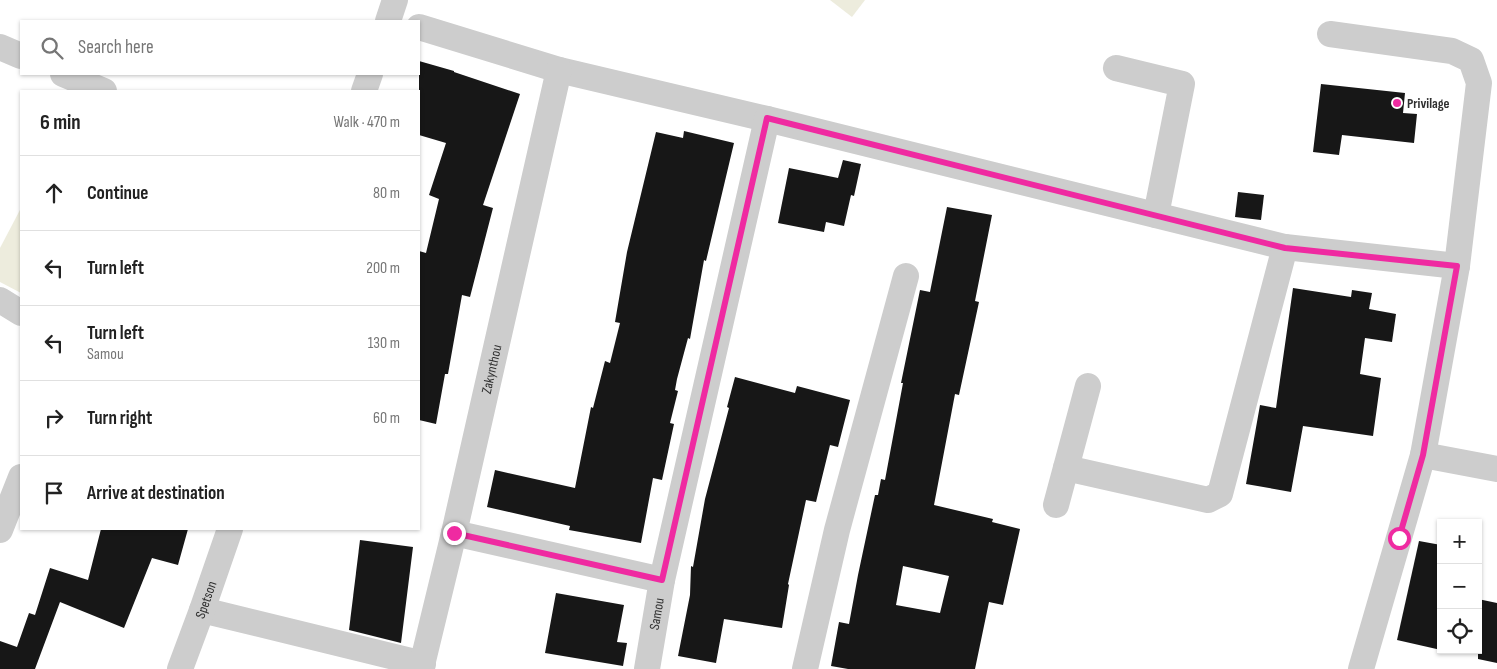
<!DOCTYPE html>
<meta charset="utf-8">
<style>
:root{--surface:#fff;--page:#f6f6f6;--text:#222;--muted:#767676;--line:#e0e0e0}
body{margin:0;font-family:"Sofia Sans Condensed",sans-serif;background:var(--page);color:var(--text)}
.controls{position:absolute;right:15px;bottom:15px;display:grid;overflow:hidden;border-radius:0px;box-shadow:0 1px 4px #0004}
.controls button{width:45px;height:45px;display:grid;place-items:center;padding:0;border:0;border-bottom:1px solid var(--line);background:var(--surface);color:var(--text);font:25px sans-serif}
.stop{position:absolute;width:15px;height:15px;margin:-11px;border:4px solid #ef2aa1;border-radius:50%;background:#fff}
.stop.end{background:#ef2aa1;border-color:#fff;box-shadow:0 1px 5px #0008}
.list{margin:0;padding:0;list-style:none}
h2{display:flex;justify-content:space-between;align-items:center;height:65px;margin:0;padding:0 20px;font-size:21px}
h2 small{font-size:16px;font-weight:400;color:var(--muted)}
.list li{display:grid;grid-template-columns:32px 1fr auto;gap:15px;align-items:center;box-sizing:border-box;height:75px;padding:0 20px;border-top:1px solid var(--line)}
.list b{display:block;font-size:19px;white-space:nowrap}
.list p{margin:0;font-size:16px;white-space:nowrap;color:var(--muted)}
.list em{font-size:16px;font-style:normal;color:var(--muted)}
.icon{flex:none;width:28px;height:28px;fill:none;stroke:currentColor;stroke-width:2;stroke-linecap:round;stroke-linejoin:round}
.map{position:relative;flex:none;width:1497px;height:669px;overflow:hidden}
.search{position:absolute;background:var(--surface);box-shadow:0 1px 4px #0004;left:20px;top:20px;width:400px;height:55px;display:flex;align-items:center;gap:12px;box-sizing:border-box;padding:0 18px;border-radius:0px;color:var(--muted);font-size:19px}
.panel{position:absolute;background:var(--surface);box-shadow:0 1px 4px #0004;left:20px;top:90px;width:400px;height:440px;border-radius:0px}
.map>svg:first-child{display:block}
.green{fill:#edecdd}
.building{fill:#171717;fill-rule:evenodd}
.lines{fill:none;stroke-linecap:round;stroke-linejoin:round}
.minor{stroke:#cdcdcd;stroke-width:26}
.route{stroke:#ef2aa1;stroke-width:6}
.poi-dot{fill:#ef2aa1;stroke:#fff;stroke-width:2}
.labels{text-anchor:middle;dominant-baseline:central;stroke-width:5;stroke-linejoin:round;paint-order:stroke}
.poi-label{font-size:14px;font-weight:bold;fill:#303030;stroke:#fff;text-anchor:start}
.street-label{font-size:14px;fill:#303030;stroke:#fff}
</style>
<div class="map">
<svg width="1497" height="669" viewBox="0 0 1497 669">
<rect width="100%" height="100%" fill="#fff"/>
<g class="green">
<path d="M 830,0 L 865,0 L 852,17 Z"/>
<path d="M 21,208 L 21,293 L 0,282 L 0,248 Z"/>
</g>
<g class="building">
<path d="M 419,61 L 454,71 L 454,72 L 520,94 L 483,205 L 493,208 L 470,297 L 462,295 L 448,374 L 445,374 L 436,424 L 419,420 L 419,251 L 426,253 L 439,199 L 429,195 L 446,143 L 419,135 Z"/>
<path d="M 1321,84 L 1405,93 L 1403,113 L 1417,114 L 1414,143 L 1342,135 L 1339,155 L 1313,152 Z"/>
<path d="M 684,131 L 734,143 L 706,261 L 704,260 L 690,339 L 688,338 L 677,379 L 675,390 L 678,391 L 670,423 L 674,424 L 662,480 L 653,478 L 641,543 L 569,530 L 570,526 L 487,507 L 495,470 L 575,488 L 591,407 L 593,408 L 605,361 L 610,363 L 620,323 L 615,322 L 627,252 L 656,132 L 683,138 Z"/>
<path d="M 843,160 L 861,164 L 854,196 L 851,195 L 844,226 L 826,222 L 824,232 L 778,223 L 789,168 L 838,178 Z"/>
<path d="M 1238,192 L 1264,195 L 1261,220 L 1235,217 Z"/>
<path d="M 947,207 L 992,215 L 975,301 L 979,302 L 959,395 L 955,394 L 934,505 L 993,519 L 992,522 L 1020,529 L 1003,605 L 989,602 L 975,669 L 848,669 L 831,666 L 839,622 L 849,624 L 858,575 L 875,495 L 878,495 L 881,479 L 885,480 L 903,383 L 901,383 L 920,290 L 930,292 ZM 903,566 L 949,576 L 940,613 L 896,605 Z"/>
<path d="M 1293,288 L 1351,297 L 1352,290 L 1372,293 L 1369,309 L 1396,314 L 1392,342 L 1365,338 L 1360,374 L 1381,378 L 1373,436 L 1303,426 L 1291,492 L 1246,484 L 1260,405 L 1276,408 Z"/>
<path d="M 735,377 L 795,393 L 797,386 L 850,400 L 838,447 L 830,445 L 816,502 L 806,500 L 788,584 L 789,585 L 782,628 L 724,619 L 716,663 L 678,656 L 690,595 L 691,566 L 693,567 L 705,499 L 729,408 L 727,407 Z"/>
<path d="M 101,529 L 188,529 L 178,565 L 152,558 L 124,628 L 60,602 L 35,669 L 0,669 L 0,641 L 17,647 L 29,613 L 35,615 L 50,568 L 88,580 Z"/>
<path d="M 360,540 L 413,547 L 401,643 L 349,630 Z"/>
<path d="M 1419,541 L 1441,545 L 1441,650 L 1397,640 Z"/>
<path d="M 556,593 L 624,605 L 617,642 L 627,643 L 623,666 L 545,653 Z"/>
<path d="M 1478,599 L 1497,603 L 1497,663 L 1478,659 Z"/>
</g>
<g class="lines">
<g class="minor">
<path d="M 388,21 L 395,0"/>
<path d="M 419,27 L 559,70 L 767,119 L 1285,247 L 1457,266"/>
<path d="M 1330,34 L 1452,51 L 1471,60 L 1479,83 L 1457,266 L 1423,455 L 1361,669"/>
<path d="M 0,47 L 21,56"/>
<path d="M 1116,68 L 1182,84 L 1156,215"/>
<path d="M 63,74 L 104,91"/>
<path d="M 364,91 L 370,74"/>
<path d="M 0,300 L 21,313"/>
<path d="M 1423,455 L 1497,469"/>
<path d="M 1066,468 L 1208,500 L 1220,494 L 1285,247"/>
<path d="M 1056,505 L 1088,386"/>
<path d="M 0,530 L 21,477"/>
<path d="M 454,533 L 662,580"/>
<path d="M 202,610 L 423,664"/>
<path id="s1" d="M 180,669 L 202,610 L 230,529"/>
<path id="s2" d="M 421,669 L 454,533 L 559,70"/>
<path id="s3" d="M 647,669 L 662,580 L 767,119"/>
<path d="M 805,669 L 837,530 L 906,276"/>
</g>
</g>
<g class="lines">
<path class="route" d="M 454,533 L 662,580 L 767,118 L 1285,248 L 1457,266 L 1423,455 L 1399,538"/>
</g>
<circle class="poi-dot" cx="1397" cy="103" r="5"/>
<g class="labels">
<g class="poi-label">
<text x="1407" y="103">Privilage</text>
</g>
<g class="street-label">
<text stroke="none"><textPath href="#s2" startOffset="308">Zakynthou</textPath></text>
<text stroke="none"><textPath href="#s1" startOffset="74">Spetson</textPath></text>
<text stroke="none"><textPath href="#s3" startOffset="56">Samou</textPath></text>
</g>
</g>
</svg>
<div class="controls">
<button>+</button>
<button>−</button>
<button><svg class="icon" aria-label="locate" viewBox="0 0 24 24"><circle cx="12" cy="12" r="6"/><path d="M12 2v4M12 18v4M2 12h4M18 12h4"/></svg></button>
</div>
<div class="stop" style="left:1399px;top:538px"></div>
<div class="stop end" style="left:454px;top:533px"></div>
<div class="search"><svg class="icon" aria-label="search" viewBox="0 0 24 24"><circle cx="10" cy="10" r="6"/><path d="M15 15l6 6"/></svg>Search here</div>
<section class="panel">
<h2>6 min<small>Walk · 470 m</small></h2>
<ul class="list">
<li><svg class="icon" aria-label="ahead" viewBox="0 0 24 24"><path d="M12 20V5M6 11l6-6 6 6"/></svg><div><b>Continue</b></div><em>80 m</em></li>
<li><svg class="icon" aria-label="left" viewBox="0 0 24 24"><path d="M17 20v-9H6M10 6l-5 5 5 5"/></svg><div><b>Turn left</b></div><em>200 m</em></li>
<li><svg class="icon" aria-label="left" viewBox="0 0 24 24"><path d="M17 20v-9H6M10 6l-5 5 5 5"/></svg><div><b>Turn left</b><p>Samou</p></div><em>130 m</em></li>
<li><svg class="icon" aria-label="right" viewBox="0 0 24 24"><path d="M7 20v-9h11M14 6l5 5-5 5"/></svg><div><b>Turn right</b></div><em>60 m</em></li>
<li><svg class="icon" aria-label="arrive" viewBox="0 0 24 24"><path d="M6 21V4h12l-3 4 3 4H6"/></svg><div><b>Arrive at destination</b></div></li>
</ul>
</section>
</div>
